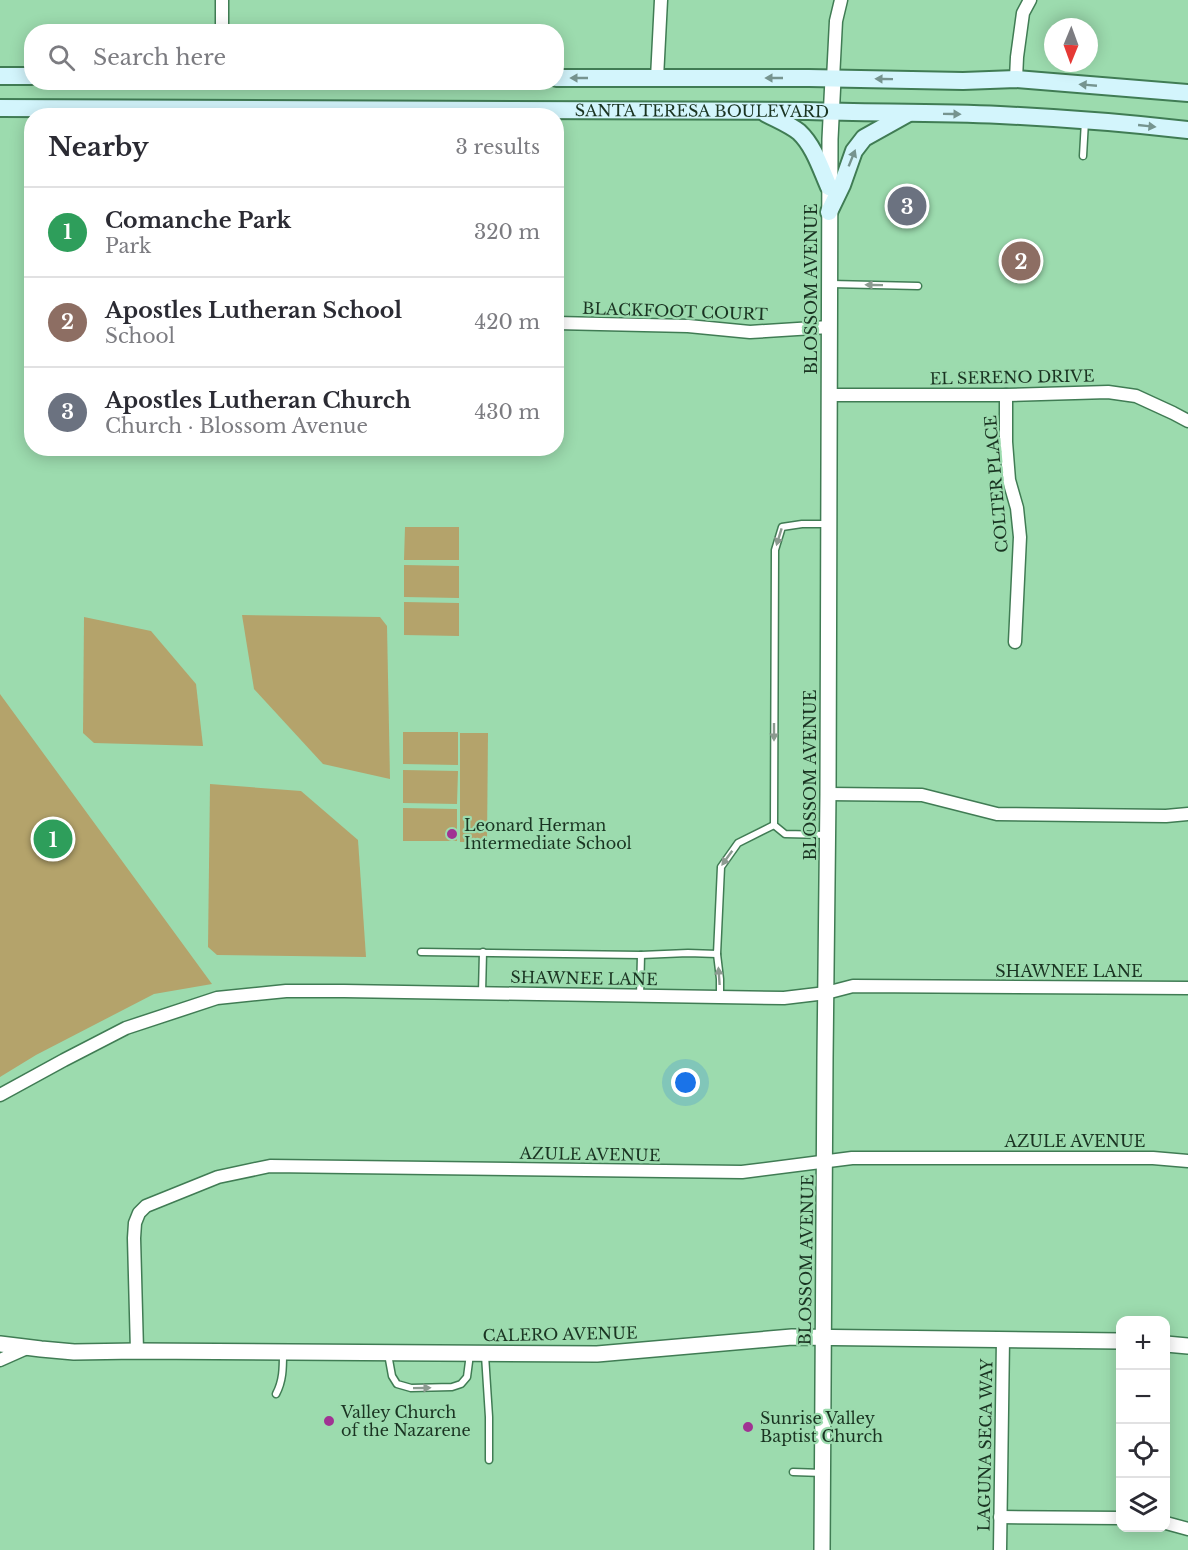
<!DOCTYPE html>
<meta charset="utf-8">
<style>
:root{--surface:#fff;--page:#f7f7f7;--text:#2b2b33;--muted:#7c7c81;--line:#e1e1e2;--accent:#db2777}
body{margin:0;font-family:"Libre Baskerville",serif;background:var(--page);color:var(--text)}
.controls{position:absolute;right:18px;bottom:18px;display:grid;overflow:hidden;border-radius:12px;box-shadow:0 3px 15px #0003}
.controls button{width:54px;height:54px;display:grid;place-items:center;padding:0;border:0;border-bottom:2px solid var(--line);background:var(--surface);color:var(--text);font:30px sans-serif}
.compass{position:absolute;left:1044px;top:18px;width:54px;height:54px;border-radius:50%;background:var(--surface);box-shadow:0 3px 15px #0003;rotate:181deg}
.you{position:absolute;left:686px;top:1083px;width:21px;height:21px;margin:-15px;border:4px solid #fff;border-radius:50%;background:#1a73e8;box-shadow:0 0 0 9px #1a73e833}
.badge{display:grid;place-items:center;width:39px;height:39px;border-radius:50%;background:var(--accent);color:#fff;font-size:20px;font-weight:700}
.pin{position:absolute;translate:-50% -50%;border:3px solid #fff;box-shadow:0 2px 6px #0006}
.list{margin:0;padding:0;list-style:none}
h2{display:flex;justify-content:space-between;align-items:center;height:78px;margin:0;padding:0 24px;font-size:26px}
h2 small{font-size:20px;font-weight:400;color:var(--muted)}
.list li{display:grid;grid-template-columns:39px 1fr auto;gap:18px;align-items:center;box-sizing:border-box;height:90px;padding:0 24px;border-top:2px solid var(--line)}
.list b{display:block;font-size:22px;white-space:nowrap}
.list p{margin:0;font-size:20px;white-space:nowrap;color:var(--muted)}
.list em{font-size:20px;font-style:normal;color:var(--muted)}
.icon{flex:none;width:33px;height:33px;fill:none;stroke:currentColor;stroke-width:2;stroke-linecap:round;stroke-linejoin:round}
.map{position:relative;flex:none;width:1188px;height:1550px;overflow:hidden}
.search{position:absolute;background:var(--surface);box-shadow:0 3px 15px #0003;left:24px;top:24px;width:540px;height:66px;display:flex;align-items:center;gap:15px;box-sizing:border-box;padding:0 21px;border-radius:24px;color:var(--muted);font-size:22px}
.panel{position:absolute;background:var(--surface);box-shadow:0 3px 15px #0003;left:24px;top:108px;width:540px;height:348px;border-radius:24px}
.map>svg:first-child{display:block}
.green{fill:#b4a36b}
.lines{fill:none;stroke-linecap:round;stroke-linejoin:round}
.service-casing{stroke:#407c54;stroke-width:9}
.minor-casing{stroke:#407c54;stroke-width:15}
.tertiary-casing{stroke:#407c54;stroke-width:18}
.secondary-casing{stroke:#407c54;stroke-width:20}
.service{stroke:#fff;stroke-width:6}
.minor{stroke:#fff;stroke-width:12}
.tertiary{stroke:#fff;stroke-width:15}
.secondary{stroke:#d3f5fc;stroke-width:16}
.oneway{fill:#76948f}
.oneway2{fill:#8c9a90}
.poi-dot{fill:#a03393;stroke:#9cdbae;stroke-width:2}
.labels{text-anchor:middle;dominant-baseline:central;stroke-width:4.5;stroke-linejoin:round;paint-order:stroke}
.street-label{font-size:16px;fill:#1a3422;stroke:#9cdbae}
.poi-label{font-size:16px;fill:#1a3422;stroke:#9cdbae;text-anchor:start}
</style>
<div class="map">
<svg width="1188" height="1550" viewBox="0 0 1188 1550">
<rect width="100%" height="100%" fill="#9cdbae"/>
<g class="green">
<path d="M 405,527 L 459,527 L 459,560 L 404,560 Z"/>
<path d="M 404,565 L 459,566 L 459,598 L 404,597 Z"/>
<path d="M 404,602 L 459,603 L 459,636 L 404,635 Z"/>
<path d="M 242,615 L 380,617 L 387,626 L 390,779 L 323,764 L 254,689 Z"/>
<path d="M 84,617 L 151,631 L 196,684 L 203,746 L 94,743 L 83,733 Z"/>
<path d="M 0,694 L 212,984 L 154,994 L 36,1055 L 0,1077 Z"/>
<path d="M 403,732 L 458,732 L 458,765 L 403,764 Z"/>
<path d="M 460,733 L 488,733 L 487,842 L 460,842 Z"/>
<path d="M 403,770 L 458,771 L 457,804 L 403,803 Z"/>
<path d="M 210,784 L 301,791 L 358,840 L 366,957 L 217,955 L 208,947 Z"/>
<path d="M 403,808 L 457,809 L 457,841 L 403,841 Z"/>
</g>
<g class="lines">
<defs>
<g id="service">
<path d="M 1083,156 L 1085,121"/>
<path d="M 831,284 L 918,286"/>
<path d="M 827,835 L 785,834 L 774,825 L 775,550 L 782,527 L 802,524 L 829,524"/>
<path d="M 421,952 L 641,955 L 688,953 L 717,954 L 721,867 L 738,843 L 774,825"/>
<path d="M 717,954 L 720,979 L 720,997"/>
<path d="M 482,993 L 483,952"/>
<path d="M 640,996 L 641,955"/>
<path d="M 388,1354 L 392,1376 L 397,1384 L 411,1388 L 452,1387 L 461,1384 L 467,1377 L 470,1354"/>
<path d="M 485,1355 L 489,1417 L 489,1460"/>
<path d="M 276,1394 C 283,1381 283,1368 283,1353"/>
<path d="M 793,1472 L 823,1473"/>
</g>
<g id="minor">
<path d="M 222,32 L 222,0"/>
<path d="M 657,78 L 661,0"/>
<path d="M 833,79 L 836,21 L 841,0"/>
<path d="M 1016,79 L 1017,57 L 1023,13 L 1030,0"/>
<path d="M 556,323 L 688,326 L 750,332 L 829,327"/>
<path d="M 830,395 L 1006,395 L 1108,392 L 1136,396 L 1173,413 L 1188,421"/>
<path d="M 1006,395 L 1006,442 L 1009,480 L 1017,508 L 1020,537 L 1015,642"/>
<path d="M 828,794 L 922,795 L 997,814 L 1166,816 L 1188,814"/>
<path d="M 0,1095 L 64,1060 L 126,1028 L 217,998 L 286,991 L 344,991 L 784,998 L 826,993 L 853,986 L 1188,988"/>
<path d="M 137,1351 L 134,1238 L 135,1223 L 139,1213 L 146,1206 L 218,1177 L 270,1166 L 742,1172 L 852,1158 L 1153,1158 L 1188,1161"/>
<path d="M 0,1360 L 27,1348"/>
<path d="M 1000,1517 L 1120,1518"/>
<path d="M 1166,1523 L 1188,1529"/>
<path d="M 1000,1550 L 1003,1339"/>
</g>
<g id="tertiary">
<path d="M 0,1344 L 41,1349 L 74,1352 L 137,1351 L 597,1354 L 792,1337 L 1120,1341"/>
<path d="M 1166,1344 L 1188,1346"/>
<path d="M 822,1550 L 825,1058 L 828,794 L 830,139 L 833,79"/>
</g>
<g id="secondary">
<path d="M 0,76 L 32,76"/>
<path d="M 556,78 L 809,78 L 963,81 L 1016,79 L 1188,93"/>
<path id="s1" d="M 0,108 L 808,111 C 872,113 936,112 1000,115 C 1063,118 1126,123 1188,130"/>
<path d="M 765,113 C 776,119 789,124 799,132 C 814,146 821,169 829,187"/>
<path d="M 829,212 L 842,185 L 854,151 L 864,138 L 907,114"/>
</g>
</defs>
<use href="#service" class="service-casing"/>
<use href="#minor" class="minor-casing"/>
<use href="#tertiary" class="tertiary-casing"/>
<use href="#secondary" class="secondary-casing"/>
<use href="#service" class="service"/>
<use href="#minor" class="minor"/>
<use href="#tertiary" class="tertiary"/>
<use href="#secondary" class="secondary"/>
</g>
<defs><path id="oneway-solid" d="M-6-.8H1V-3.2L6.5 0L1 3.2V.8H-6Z" transform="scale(1.5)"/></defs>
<g class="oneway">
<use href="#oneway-solid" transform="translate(579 78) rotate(-180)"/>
<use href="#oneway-solid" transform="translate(774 78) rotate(180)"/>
<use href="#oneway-solid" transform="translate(884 79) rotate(-179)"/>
<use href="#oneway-solid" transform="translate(1088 85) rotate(-175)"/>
<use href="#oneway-solid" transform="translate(952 114) rotate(1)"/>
<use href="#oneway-solid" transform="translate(1147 126) rotate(6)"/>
<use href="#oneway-solid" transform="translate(852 158) rotate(-68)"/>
</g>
<g class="oneway2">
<use href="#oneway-solid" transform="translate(874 285) rotate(-179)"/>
<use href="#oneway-solid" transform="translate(779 537) rotate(107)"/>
<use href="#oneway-solid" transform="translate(774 732) rotate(90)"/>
<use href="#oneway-solid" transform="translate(727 858) rotate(126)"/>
<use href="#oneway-solid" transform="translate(719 976) rotate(-94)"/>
<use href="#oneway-solid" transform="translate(422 1388) rotate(-1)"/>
</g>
<g class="poi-dot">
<circle cx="452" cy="834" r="6"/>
<circle cx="329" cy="1421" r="6"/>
<circle cx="748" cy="1427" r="6"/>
</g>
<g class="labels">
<g class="street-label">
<text stroke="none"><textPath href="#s1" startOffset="702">SANTA TERESA BOULEVARD</textPath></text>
<text transform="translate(811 289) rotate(-90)">BLOSSOM AVENUE</text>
<text transform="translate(675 311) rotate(2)">BLACKFOOT COURT</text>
<text transform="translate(1012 377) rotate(-1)">EL SERENO DRIVE</text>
<text transform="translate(996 484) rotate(-95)">COLTER PLACE</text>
<text transform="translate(810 775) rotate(-90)">BLOSSOM AVENUE</text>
<text x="1069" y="971">SHAWNEE LANE</text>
<text transform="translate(584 978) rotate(1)">SHAWNEE LANE</text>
<text x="1075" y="1141">AZULE AVENUE</text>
<text transform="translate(590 1154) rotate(1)">AZULE AVENUE</text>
<text transform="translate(806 1260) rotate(-89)">BLOSSOM AVENUE</text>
<text transform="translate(560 1334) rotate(-1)">CALERO AVENUE</text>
<text transform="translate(985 1445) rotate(-89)">LAGUNA SECA WAY</text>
</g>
<g class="poi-label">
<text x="464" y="825">Leonard Herman<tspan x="464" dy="18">Intermediate School</tspan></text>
<text x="341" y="1412">Valley Church<tspan x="341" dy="18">of the Nazarene</tspan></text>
<text x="760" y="1418">Sunrise Valley<tspan x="760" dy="18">Baptist Church</tspan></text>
</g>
</g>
</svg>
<div class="controls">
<button>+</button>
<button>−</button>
<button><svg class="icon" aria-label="locate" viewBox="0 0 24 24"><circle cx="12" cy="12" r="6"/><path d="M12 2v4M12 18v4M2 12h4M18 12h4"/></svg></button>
<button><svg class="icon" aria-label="layers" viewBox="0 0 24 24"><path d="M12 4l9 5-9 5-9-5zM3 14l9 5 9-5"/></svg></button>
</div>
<svg class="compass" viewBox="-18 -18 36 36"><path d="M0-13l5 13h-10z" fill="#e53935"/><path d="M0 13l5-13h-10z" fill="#7c7c81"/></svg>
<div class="you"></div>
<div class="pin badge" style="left:53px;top:839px;background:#2e9e5b">1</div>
<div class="pin badge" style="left:1021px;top:261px;background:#8d6e63">2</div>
<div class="pin badge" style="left:907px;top:206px;background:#6b7280">3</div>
<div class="search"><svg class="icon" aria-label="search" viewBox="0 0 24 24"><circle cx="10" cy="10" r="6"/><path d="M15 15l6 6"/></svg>Search here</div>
<section class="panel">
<h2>Nearby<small>3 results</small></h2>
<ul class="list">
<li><span class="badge" style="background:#2e9e5b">1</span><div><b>Comanche Park</b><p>Park</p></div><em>320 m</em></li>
<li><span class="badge" style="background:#8d6e63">2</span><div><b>Apostles Lutheran School</b><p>School</p></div><em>420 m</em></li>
<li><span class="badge" style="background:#6b7280">3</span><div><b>Apostles Lutheran Church</b><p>Church · Blossom Avenue</p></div><em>430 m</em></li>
</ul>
</section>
</div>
